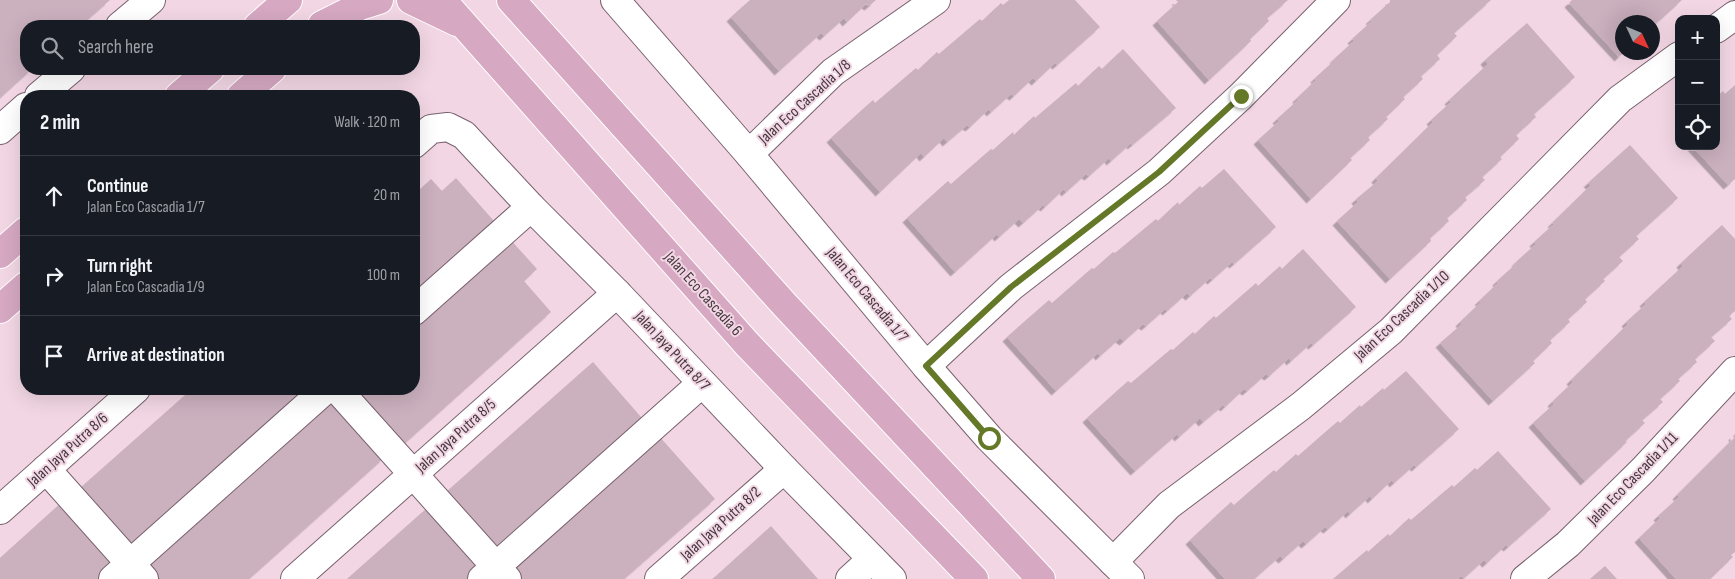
<!DOCTYPE html>
<meta charset="utf-8">
<style>
:root{--surface:#171b24;--page:#20242c;--text:#f1f3f6;--muted:#9ea1a6;--line:#363941}
body{margin:0;font-family:"Sofia Sans Condensed",sans-serif;background:var(--page);color:var(--text)}
.controls{position:absolute;right:15px;top:15px;display:grid;overflow:hidden;border-radius:10px;box-shadow:0 5px 20px #0002}
.controls button{width:45px;height:45px;display:grid;place-items:center;padding:0;border:0;border-bottom:1px solid var(--line);background:var(--surface);color:var(--text);font:25px sans-serif}
.compass{position:absolute;left:1615px;top:15px;width:45px;height:45px;border-radius:50%;background:var(--surface);box-shadow:0 5px 20px #0002;rotate:134deg}
.stop{position:absolute;width:15px;height:15px;margin:-11px;border:4px solid #647828;border-radius:50%;background:#fff}
.stop.end{background:#647828;border-color:#fff;box-shadow:0 1px 5px #0008}
.list{margin:0;padding:0;list-style:none}
h2{display:flex;justify-content:space-between;align-items:center;height:65px;margin:0;padding:0 20px;font-size:21px}
h2 small{font-size:16px;font-weight:400;color:var(--muted)}
.list li{display:grid;grid-template-columns:32px 1fr auto;gap:15px;align-items:center;box-sizing:border-box;height:80px;padding:0 20px;border-top:1px solid var(--line)}
.list b{display:block;font-size:19px;white-space:nowrap}
.list p{margin:0;font-size:16px;white-space:nowrap;color:var(--muted)}
.list em{font-size:16px;font-style:normal;color:var(--muted)}
.icon{flex:none;width:28px;height:28px;fill:none;stroke:currentColor;stroke-width:2;stroke-linecap:round;stroke-linejoin:round}
.map{position:relative;flex:none;width:1735px;height:579px;overflow:hidden}
.search{position:absolute;background:var(--surface);box-shadow:0 5px 20px #0002;left:20px;top:20px;width:400px;height:55px;display:flex;align-items:center;gap:12px;box-sizing:border-box;padding:0 18px;border-radius:20px;color:var(--muted);font-size:19px}
.panel{position:absolute;background:var(--surface);box-shadow:0 5px 20px #0002;left:20px;top:90px;width:400px;height:305px;border-radius:20px}
.map>svg:first-child{display:block}
.building{fill:#cbb0be;filter:url(#shadow)}
.lines{fill:none;stroke-linecap:round;stroke-linejoin:round}
.minor-casing{stroke:#79616e;stroke-width:30}
.major-casing{stroke:#fff;stroke-width:30}
.minor{stroke:#fff;stroke-width:28}
.major{stroke:#d6a8c2;stroke-width:28}
.route{stroke:#647828;stroke-width:6}
.labels{text-anchor:middle;dominant-baseline:central;stroke-width:4;stroke-linejoin:round;paint-order:stroke}
.street-label{font-size:16px;fill:#44393f;stroke:#f2d6e4}
</style>
<div class="map">
<svg width="1735" height="579" viewBox="0 0 1735 579">
<defs>
<filter id="shadow"><feDropShadow dx="-4.5" dy="4.5" stdDeviation="0" flood-color="#0004"/></filter>
</defs>
<rect width="100%" height="100%" fill="#f2d6e4"/>
<g class="building">
<path d="M 0,0 L 110,0 L 80,26 L 26,26 L 26,69 L 32,69 L 0,98 Z"/>
<path d="M 750,0 L 876,0 L 869,6 L 866,4 L 847,22 L 844,18 L 824,36 L 821,33 L 779,71 L 731,17 Z"/>
<path d="M 1009,0 L 1075,0 L 1100,27 L 1057,65 L 1055,63 L 1036,81 L 1033,78 L 1014,96 L 1011,94 L 991,112 L 989,109 L 970,127 L 967,125 L 947,142 L 944,138 L 924,157 L 921,153 L 880,192 L 831,138 L 873,100 L 875,103 L 916,68 L 918,70 L 937,52 L 939,54 L 980,19 L 982,21 L 1001,3 L 1003,5 Z"/>
<path d="M 1176,0 L 1288,0 L 1267,18 L 1269,21 L 1250,39 L 1251,41 L 1209,80 L 1157,21 L 1178,2 Z"/>
<path d="M 1390,0 L 1491,0 L 1454,33 L 1457,36 L 1437,55 L 1440,59 L 1421,76 L 1423,79 L 1403,97 L 1405,99 L 1386,117 L 1388,119 L 1368,137 L 1370,140 L 1350,158 L 1352,160 L 1311,199 L 1258,140 L 1279,121 L 1277,119 L 1298,100 L 1297,98 L 1316,80 L 1315,78 L 1335,60 L 1334,59 L 1354,41 L 1352,39 L 1372,21 L 1370,20 L 1390,2 Z"/>
<path d="M 1572,0 L 1682,0 L 1652,27 L 1652,22 L 1622,22 L 1622,52 L 1624,52 L 1619,57 L 1569,3 Z"/>
<path d="M 1527,23 L 1575,77 L 1534,114 L 1536,117 L 1516,135 L 1519,139 L 1500,157 L 1502,159 L 1482,177 L 1485,180 L 1465,197 L 1467,200 L 1447,218 L 1449,221 L 1430,238 L 1431,241 L 1390,279 L 1337,221 L 1358,202 L 1356,199 L 1378,181 L 1376,178 L 1433,122 L 1431,120 L 1451,102 L 1449,100 L 1488,64 L 1485,60 Z"/>
<path d="M 1123,49 L 1176,108 L 1132,145 L 1131,143 L 1111,161 L 1109,158 L 1089,176 L 1086,174 L 1066,192 L 1064,189 L 1045,207 L 1043,205 L 1023,223 L 1019,219 L 999,237 L 997,234 L 955,272 L 907,218 L 948,181 L 951,184 L 991,149 L 993,150 L 1013,132 L 1014,135 L 1034,116 L 1035,118 L 1076,83 L 1078,86 L 1099,66 L 1102,69 Z"/>
<path d="M 1735,85 L 1735,179 L 1728,185 L 1692,146 L 1716,146 L 1716,97 L 1723,91 L 1725,94 Z"/>
<path d="M 1630,145 L 1678,198 L 1636,236 L 1639,239 L 1619,257 L 1623,261 L 1603,279 L 1605,281 L 1585,299 L 1587,302 L 1568,319 L 1570,322 L 1550,340 L 1552,343 L 1533,361 L 1535,363 L 1493,401 L 1440,343 L 1462,324 L 1460,322 L 1481,302 L 1479,301 L 1498,283 L 1497,281 L 1517,263 L 1516,262 L 1536,244 L 1534,242 L 1554,224 L 1552,223 L 1591,185 L 1588,183 Z"/>
<path d="M 1224,169 L 1276,227 L 1234,264 L 1232,262 L 1212,280 L 1210,278 L 1190,296 L 1187,293 L 1167,311 L 1165,309 L 1146,326 L 1143,324 L 1124,341 L 1120,338 L 1100,356 L 1098,353 L 1056,391 L 1007,337 L 1049,300 L 1052,303 L 1092,268 L 1094,269 L 1113,252 L 1115,253 L 1156,219 L 1158,221 L 1178,202 L 1179,205 L 1200,186 L 1202,188 Z"/>
<path d="M 456,178 L 501,229 L 414,307 L 414,195 L 431,179 L 442,191 Z"/>
<path d="M 1722,225 L 1735,239 L 1735,311 L 1729,316 L 1732,319 L 1711,337 L 1715,341 L 1695,359 L 1697,362 L 1678,379 L 1680,381 L 1660,399 L 1663,402 L 1642,420 L 1645,423 L 1625,441 L 1627,442 L 1585,481 L 1533,423 L 1554,404 L 1552,402 L 1573,382 L 1571,380 L 1628,324 L 1626,322 L 1646,304 L 1644,302 L 1683,266 L 1681,263 Z"/>
<path d="M 509,238 L 537,269 L 524,281 L 551,312 L 404,444 L 356,389 L 414,389 L 414,323 Z"/>
<path d="M 1303,249 L 1356,307 L 1313,345 L 1311,343 L 1291,361 L 1289,358 L 1269,376 L 1266,374 L 1247,391 L 1244,389 L 1225,407 L 1223,405 L 1203,422 L 1200,418 L 1179,437 L 1177,434 L 1135,471 L 1087,418 L 1128,381 L 1131,383 L 1171,349 L 1173,350 L 1193,332 L 1195,334 L 1214,316 L 1216,318 L 1256,283 L 1258,286 L 1280,266 L 1282,269 Z"/>
<path d="M 593,362 L 648,425 L 501,556 L 445,493 Z"/>
<path d="M 1406,371 L 1459,429 L 1416,467 L 1414,465 L 1394,483 L 1392,480 L 1372,499 L 1370,496 L 1350,514 L 1348,511 L 1328,529 L 1325,527 L 1306,544 L 1303,541 L 1283,559 L 1280,556 L 1254,579 L 1225,579 L 1190,540 L 1231,502 L 1234,505 L 1274,470 L 1276,472 L 1296,454 L 1298,456 L 1338,421 L 1340,423 L 1360,405 L 1361,407 L 1383,388 L 1384,390 Z"/>
<path d="M 192,389 L 318,389 L 135,552 L 79,489 Z"/>
<path d="M 329,396 L 384,458 L 249,579 L 161,579 L 144,560 Z"/>
<path d="M 1735,434 L 1735,552 L 1731,555 L 1733,557 L 1710,579 L 1676,579 L 1639,538 L 1660,518 L 1658,516 L 1679,497 L 1677,495 L 1734,438 L 1733,436 Z"/>
<path d="M 659,436 L 715,499 L 624,579 L 522,579 L 511,567 Z"/>
<path d="M 1498,451 L 1551,509 L 1508,547 L 1506,545 L 1487,563 L 1484,560 L 1464,578 L 1461,576 L 1458,579 L 1333,579 L 1367,550 L 1368,552 L 1388,534 L 1390,536 L 1409,518 L 1411,520 L 1452,485 L 1454,487 L 1475,468 L 1477,470 Z"/>
<path d="M 62,502 L 118,565 L 103,579 L 0,579 L 0,558 Z"/>
<path d="M 427,508 L 483,571 L 473,579 L 347,579 Z"/>
<path d="M 771,526 L 818,579 L 712,579 L 716,576 Z"/>
<path d="M 1605,566 L 1617,579 L 1590,579 Z"/>
</g>
<g class="lines">
<defs>
<g id="minor">
<path d="M 615,0 L 749,154 L 926,366 L 989,438 L 1130,579"/>
<path d="M 120,26 L 151,0"/>
<path d="M 1716,29 L 1735,15"/>
<path d="M 39,96 L 71,69"/>
<path d="M 0,130 L 26,107"/>
<path d="M 414,144 L 431,129 L 448,127 L 464,135 L 531,207 L 617,293 L 784,469 L 892,579"/>
<path d="M 749,154 L 833,72 L 936,0"/>
<path d="M 414,311 L 531,207"/>
<path d="M 926,366 L 1011,287 L 1159,172 L 1241,96 L 1336,0"/>
<path d="M 337,389 L 507,579"/>
<path d="M 46,469 L 144,579"/>
<path d="M 0,510 L 136,389"/>
<path d="M 1113,562 L 1169,505 L 1301,406 L 1391,331 L 1620,99 L 1679,56"/>
<path d="M 113,579 L 326,389"/>
<path d="M 295,579 L 617,293"/>
<path d="M 482,579 L 702,383"/>
<path d="M 659,579 L 784,469"/>
<path d="M 850,579 L 872,559"/>
<path d="M 1525,579 L 1568,544 L 1643,470 L 1735,371"/>
</g>
<g id="major">
<path d="M 411,0 L 457,22"/>
<path d="M 442,0 L 747,344 L 974,579"/>
<path d="M 511,0 L 784,304 L 1041,579"/>
<path d="M 322,25 L 360,6 L 379,0"/>
<path d="M 258,26 L 288,0"/>
<path d="M 179,96 L 210,69"/>
<path d="M 241,96 L 272,69"/>
<path d="M 0,254 L 26,231"/>
<path d="M 0,309 L 26,286"/>
</g>
</defs>
<use href="#minor" class="minor-casing"/>
<use href="#major" class="major-casing"/>
<use href="#minor" class="minor"/>
<use href="#major" class="major"/>
</g>
<g class="lines">
<path class="route" d="M 989,438 L 926,366 L 1011,287 L 1159,172 L 1241,96"/>
</g>
<g class="labels">
<g class="street-label">
<text transform="translate(805 102) rotate(-42)">Jalan Eco Cascadia 1/8</text>
<text transform="translate(703 294) rotate(48)">Jalan Eco Cascadia 6</text>
<text transform="translate(867 295) rotate(50)">Jalan Eco Cascadia 1/7</text>
<text transform="translate(1402 316) rotate(-43)">Jalan Eco Cascadia 1/10</text>
<text transform="translate(672 351) rotate(47)">Jalan Jaya Putra 8/7</text>
<text transform="translate(456 436) rotate(-42)">Jalan Jaya Putra 8/5</text>
<text transform="translate(68 450) rotate(-42)">Jalan Jaya Putra 8/6</text>
<text transform="translate(1633 479) rotate(-46)">Jalan Eco Cascadia 1/11</text>
<text transform="translate(721 524) rotate(-42)">Jalan Jaya Putra 8/2</text>
</g>
</g>
</svg>
<div class="controls">
<button>+</button>
<button>−</button>
<button><svg class="icon" aria-label="locate" viewBox="0 0 24 24"><circle cx="12" cy="12" r="6"/><path d="M12 2v4M12 18v4M2 12h4M18 12h4"/></svg></button>
</div>
<svg class="compass" viewBox="-18 -18 36 36"><path d="M0-13l5 13h-10z" fill="#e53935"/><path d="M0 13l5-13h-10z" fill="#9ea1a6"/></svg>
<div class="stop" style="left:989px;top:438px"></div>
<div class="stop end" style="left:1241px;top:96px"></div>
<div class="search"><svg class="icon" aria-label="search" viewBox="0 0 24 24"><circle cx="10" cy="10" r="6"/><path d="M15 15l6 6"/></svg>Search here</div>
<section class="panel">
<h2>2 min<small>Walk · 120 m</small></h2>
<ul class="list">
<li><svg class="icon" aria-label="ahead" viewBox="0 0 24 24"><path d="M12 20V5M6 11l6-6 6 6"/></svg><div><b>Continue</b><p>Jalan Eco Cascadia 1/7</p></div><em>20 m</em></li>
<li><svg class="icon" aria-label="right" viewBox="0 0 24 24"><path d="M7 20v-9h11M14 6l5 5-5 5"/></svg><div><b>Turn right</b><p>Jalan Eco Cascadia 1/9</p></div><em>100 m</em></li>
<li><svg class="icon" aria-label="arrive" viewBox="0 0 24 24"><path d="M6 21V4h12l-3 4 3 4H6"/></svg><div><b>Arrive at destination</b></div></li>
</ul>
</section>
</div>
